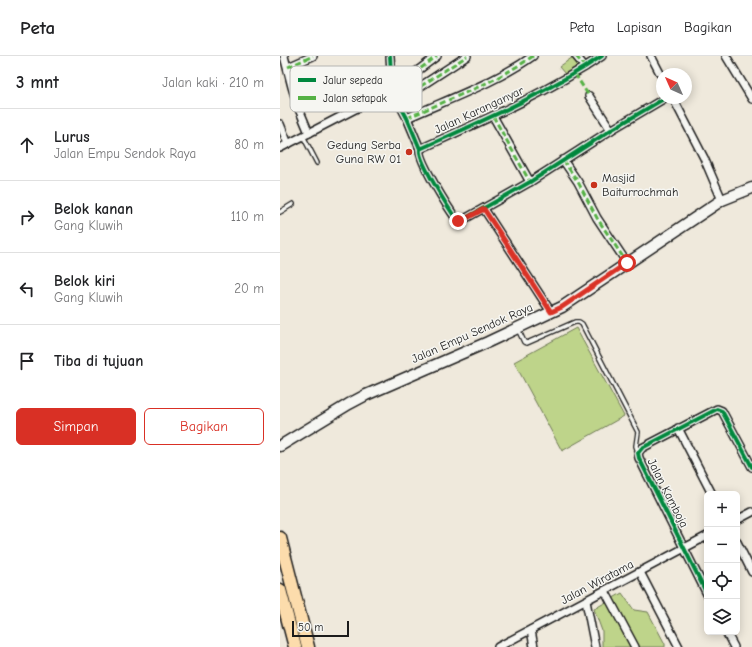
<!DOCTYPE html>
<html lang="id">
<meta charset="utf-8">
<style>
:root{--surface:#fff;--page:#f2f2f2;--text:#202124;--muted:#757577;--line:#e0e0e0;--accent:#d93025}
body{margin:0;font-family:"Comic Neue",sans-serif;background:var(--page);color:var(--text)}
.controls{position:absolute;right:12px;bottom:12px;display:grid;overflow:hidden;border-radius:6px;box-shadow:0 2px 10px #0003}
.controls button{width:36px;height:36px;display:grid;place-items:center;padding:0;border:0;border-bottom:1px solid var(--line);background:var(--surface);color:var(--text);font:20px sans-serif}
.compass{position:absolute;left:376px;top:12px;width:36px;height:36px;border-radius:50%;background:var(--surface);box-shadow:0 2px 10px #0003;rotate:315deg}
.scale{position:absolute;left:12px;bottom:10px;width:57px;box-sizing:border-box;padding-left:4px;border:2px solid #1c1c1c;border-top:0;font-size:11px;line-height:14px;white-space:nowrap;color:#1c1c1c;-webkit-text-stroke:3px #f6f6f2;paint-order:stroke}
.stop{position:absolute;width:12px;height:12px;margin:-9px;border:3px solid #d93025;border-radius:50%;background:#fff}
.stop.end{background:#d93025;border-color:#fff;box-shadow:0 1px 4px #0008}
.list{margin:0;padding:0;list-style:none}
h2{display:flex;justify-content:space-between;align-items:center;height:52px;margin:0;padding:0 16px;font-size:17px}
h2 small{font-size:13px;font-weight:400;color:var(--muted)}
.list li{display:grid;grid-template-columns:26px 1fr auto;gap:12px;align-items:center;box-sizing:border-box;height:72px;padding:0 16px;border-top:1px solid var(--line)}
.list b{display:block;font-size:15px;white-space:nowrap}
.list p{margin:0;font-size:13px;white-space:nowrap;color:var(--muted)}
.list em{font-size:13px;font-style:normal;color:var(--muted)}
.actions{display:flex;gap:8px;padding:12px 16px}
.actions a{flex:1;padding:9px 0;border:1px solid var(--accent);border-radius:6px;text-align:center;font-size:14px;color:var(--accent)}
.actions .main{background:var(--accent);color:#fff}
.icon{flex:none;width:22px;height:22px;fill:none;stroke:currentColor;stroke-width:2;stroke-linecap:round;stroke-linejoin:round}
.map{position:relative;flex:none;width:472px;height:591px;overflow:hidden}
header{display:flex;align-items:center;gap:24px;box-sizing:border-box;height:56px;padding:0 20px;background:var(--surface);border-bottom:1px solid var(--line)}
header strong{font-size:19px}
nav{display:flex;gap:22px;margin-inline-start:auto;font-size:14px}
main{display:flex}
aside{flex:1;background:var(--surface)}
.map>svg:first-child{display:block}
.green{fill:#bed48a;stroke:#6d7853}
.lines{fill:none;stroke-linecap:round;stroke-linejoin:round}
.service-casing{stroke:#1c1c1c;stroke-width:6}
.minor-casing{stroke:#1c1c1c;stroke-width:10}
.secondary-casing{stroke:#1c1c1c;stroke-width:13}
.trunk-casing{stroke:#1c1c1c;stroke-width:15}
.service{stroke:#f6f6f2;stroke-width:3.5}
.minor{stroke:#f6f6f2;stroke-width:7}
.secondary{stroke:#f6f6f2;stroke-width:10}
.trunk{stroke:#fcdcac;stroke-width:12}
.quiet{stroke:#55b145;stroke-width:3;stroke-dasharray:6 3;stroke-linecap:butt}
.cycleway-casing{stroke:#f6f6f2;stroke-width:6}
.cycleway{stroke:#00873e;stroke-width:4}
.route{stroke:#d93025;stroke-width:5}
.poi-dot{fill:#c8321e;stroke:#f6f6f2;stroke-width:1.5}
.labels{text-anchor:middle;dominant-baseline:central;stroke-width:3;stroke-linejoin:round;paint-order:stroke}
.street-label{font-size:12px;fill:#1c1c1c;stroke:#f6f6f2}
.poi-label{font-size:12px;fill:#1c1c1c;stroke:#f6f6f2;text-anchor:end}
.key{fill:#f6f6f2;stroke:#b5b5b2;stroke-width:1}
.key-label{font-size:11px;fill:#1c1c1c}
</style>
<header>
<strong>Peta</strong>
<nav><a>Peta</a><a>Lapisan</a><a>Bagikan</a></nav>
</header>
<main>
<aside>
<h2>3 mnt<small>Jalan kaki · 210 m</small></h2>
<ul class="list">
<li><svg class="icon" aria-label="ahead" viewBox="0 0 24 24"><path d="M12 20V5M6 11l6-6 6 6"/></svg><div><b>Lurus</b><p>Jalan Empu Sendok Raya</p></div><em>80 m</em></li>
<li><svg class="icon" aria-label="right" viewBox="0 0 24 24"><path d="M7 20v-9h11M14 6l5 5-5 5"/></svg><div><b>Belok kanan</b><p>Gang Kluwih</p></div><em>110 m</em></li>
<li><svg class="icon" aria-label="left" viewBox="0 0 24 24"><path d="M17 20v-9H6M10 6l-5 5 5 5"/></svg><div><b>Belok kiri</b><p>Gang Kluwih</p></div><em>20 m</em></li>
<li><svg class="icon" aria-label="arrive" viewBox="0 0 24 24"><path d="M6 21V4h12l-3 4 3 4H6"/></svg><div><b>Tiba di tujuan</b></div></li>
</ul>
<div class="actions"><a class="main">Simpan</a><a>Bagikan</a></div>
</aside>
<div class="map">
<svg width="472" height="591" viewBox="0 0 472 591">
<rect width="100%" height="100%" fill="#efe9dc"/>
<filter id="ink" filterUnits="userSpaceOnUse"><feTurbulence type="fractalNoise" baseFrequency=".025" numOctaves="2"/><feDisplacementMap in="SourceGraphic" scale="8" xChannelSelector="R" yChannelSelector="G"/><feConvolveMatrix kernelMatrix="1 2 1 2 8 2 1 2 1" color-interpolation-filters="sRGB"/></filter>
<g filter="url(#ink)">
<g class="green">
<path d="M 293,1 L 299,9 L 285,18 L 279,11 Z"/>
<path d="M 296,272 L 344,360 L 282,395 L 234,306 Z"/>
<path d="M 342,537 L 354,554 L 368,556 L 385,588 L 385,591 L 322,591 L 322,575 L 314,553 Z"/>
</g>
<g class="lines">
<defs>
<g id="service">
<path d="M 23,80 L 37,107"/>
<path d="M 0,156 L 13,148"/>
<path d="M 238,273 L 244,286 L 247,287 L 295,266 L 299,266 L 302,268 L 358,376 L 356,390 L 358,396"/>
</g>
<g id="minor">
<path d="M 4,0 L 12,31 L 19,53 L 29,77"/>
<path d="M 110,0 L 112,34 L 127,62 L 140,93 C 202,65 265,38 322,0"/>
<path d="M 296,0 L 305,11"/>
<path d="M 371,0 L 382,21"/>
<path d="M 446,0 L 472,43"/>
<path d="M 8,11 L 33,0"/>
<path d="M 309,40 L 331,74"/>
<path d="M 393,42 L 424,102 L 442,144"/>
<path d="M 118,45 L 187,0"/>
<path d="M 213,60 L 250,126"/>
<path d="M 127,62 C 169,43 215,27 253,0"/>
<path d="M 0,68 L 8,88"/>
<path d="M 0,92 L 112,34 L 157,0"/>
<path d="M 140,93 C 137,103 169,153 177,164 L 181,165 L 250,126 L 331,74 L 385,42"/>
<path d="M 283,104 L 298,126 L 317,162 L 347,207"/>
<path d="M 204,153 L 271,256"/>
<path d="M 398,372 L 432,438"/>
<path d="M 457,464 L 472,456"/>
<path d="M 457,486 L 472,516"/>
<path d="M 360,516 L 399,591"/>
<path d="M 325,535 L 355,591"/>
<path d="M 427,538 L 359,402 L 358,397 L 362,392 L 437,353 L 442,355 L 472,411"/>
<path d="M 306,545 L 315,591"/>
<path d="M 251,574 L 254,591"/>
<path d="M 446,576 L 454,591"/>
<path d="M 218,591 L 427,480"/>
</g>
<path id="secondary" d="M 0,390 L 69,348 L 86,339 L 208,286 L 282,251 L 442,144 L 472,132"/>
<g id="trunk">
<path d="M 0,482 L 28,591"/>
<path d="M 0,534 L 15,591"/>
</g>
</defs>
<use href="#service" class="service-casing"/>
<use href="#minor" class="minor-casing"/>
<use href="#secondary" class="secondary-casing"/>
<use href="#trunk" class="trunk-casing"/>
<use href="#service" class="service"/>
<use href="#minor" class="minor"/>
<use href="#secondary" class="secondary"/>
<use href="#trunk" class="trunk"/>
<g class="quiet">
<path d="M 296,0 L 305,11"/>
<path d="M 8,11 L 33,0"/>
<path d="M 295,18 L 309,40"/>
<path d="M 112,34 L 157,0"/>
<path d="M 118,45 L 187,0"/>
<path d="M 213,60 L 250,126"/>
<path d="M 127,62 C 169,43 215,27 253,0"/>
<path d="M 283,104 L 298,126 L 317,162 L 347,207"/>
</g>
<defs>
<g id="cycleway">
<path d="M 110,0 L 112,34 L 127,62 L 140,93 C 202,65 265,38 322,0"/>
<path d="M 140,93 C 137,103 169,153 177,164 L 181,165 L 250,126 L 331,74 L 385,42"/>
<path d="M 427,538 L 359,402 L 358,397 L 362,392 L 437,353 L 442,355 L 472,411"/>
</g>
</defs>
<use href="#cycleway" class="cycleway-casing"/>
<use href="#cycleway" class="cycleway"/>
</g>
</g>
<g class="lines" filter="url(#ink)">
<path class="route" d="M 178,165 L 183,164 L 204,153 L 271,256 L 282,251 L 347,207"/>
</g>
<g class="poi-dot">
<circle cx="129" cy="96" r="4"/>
<circle cx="314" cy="129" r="4"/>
</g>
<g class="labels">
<g class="street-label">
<text transform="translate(199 54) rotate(-25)">Jalan Karanganyar</text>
<text transform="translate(192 277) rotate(-24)">Jalan Empu Sendok Raya</text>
<text transform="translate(388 437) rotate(63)">Jalan Kamboja</text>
<text transform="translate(317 526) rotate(-28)">Jalan Wiratama</text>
</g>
<g class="poi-label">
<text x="121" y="89">Gedung Serba<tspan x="121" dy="14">Guna RW 01</tspan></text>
<text x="322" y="122" text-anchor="start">Masjid<tspan x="322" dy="14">Baiturrochmah</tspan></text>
</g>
</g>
<rect x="10" y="10" width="132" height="46" rx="6" class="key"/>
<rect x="18" y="22" width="18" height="4" fill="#00873e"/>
<rect x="18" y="40" width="18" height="4" fill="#55b145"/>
<g class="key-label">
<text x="43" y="28">Jalur sepeda</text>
<text x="43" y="46">Jalan setapak</text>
</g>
</svg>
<div class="controls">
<button>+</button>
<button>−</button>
<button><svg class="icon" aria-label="locate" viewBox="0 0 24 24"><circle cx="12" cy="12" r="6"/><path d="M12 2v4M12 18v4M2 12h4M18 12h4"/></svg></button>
<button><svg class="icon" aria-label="layers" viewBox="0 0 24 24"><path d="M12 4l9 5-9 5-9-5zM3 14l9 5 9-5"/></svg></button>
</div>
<svg class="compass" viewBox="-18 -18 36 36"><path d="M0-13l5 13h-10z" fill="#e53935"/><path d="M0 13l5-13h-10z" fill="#757577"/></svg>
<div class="scale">50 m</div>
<div class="stop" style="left:347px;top:207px"></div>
<div class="stop end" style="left:178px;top:165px"></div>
</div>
</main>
